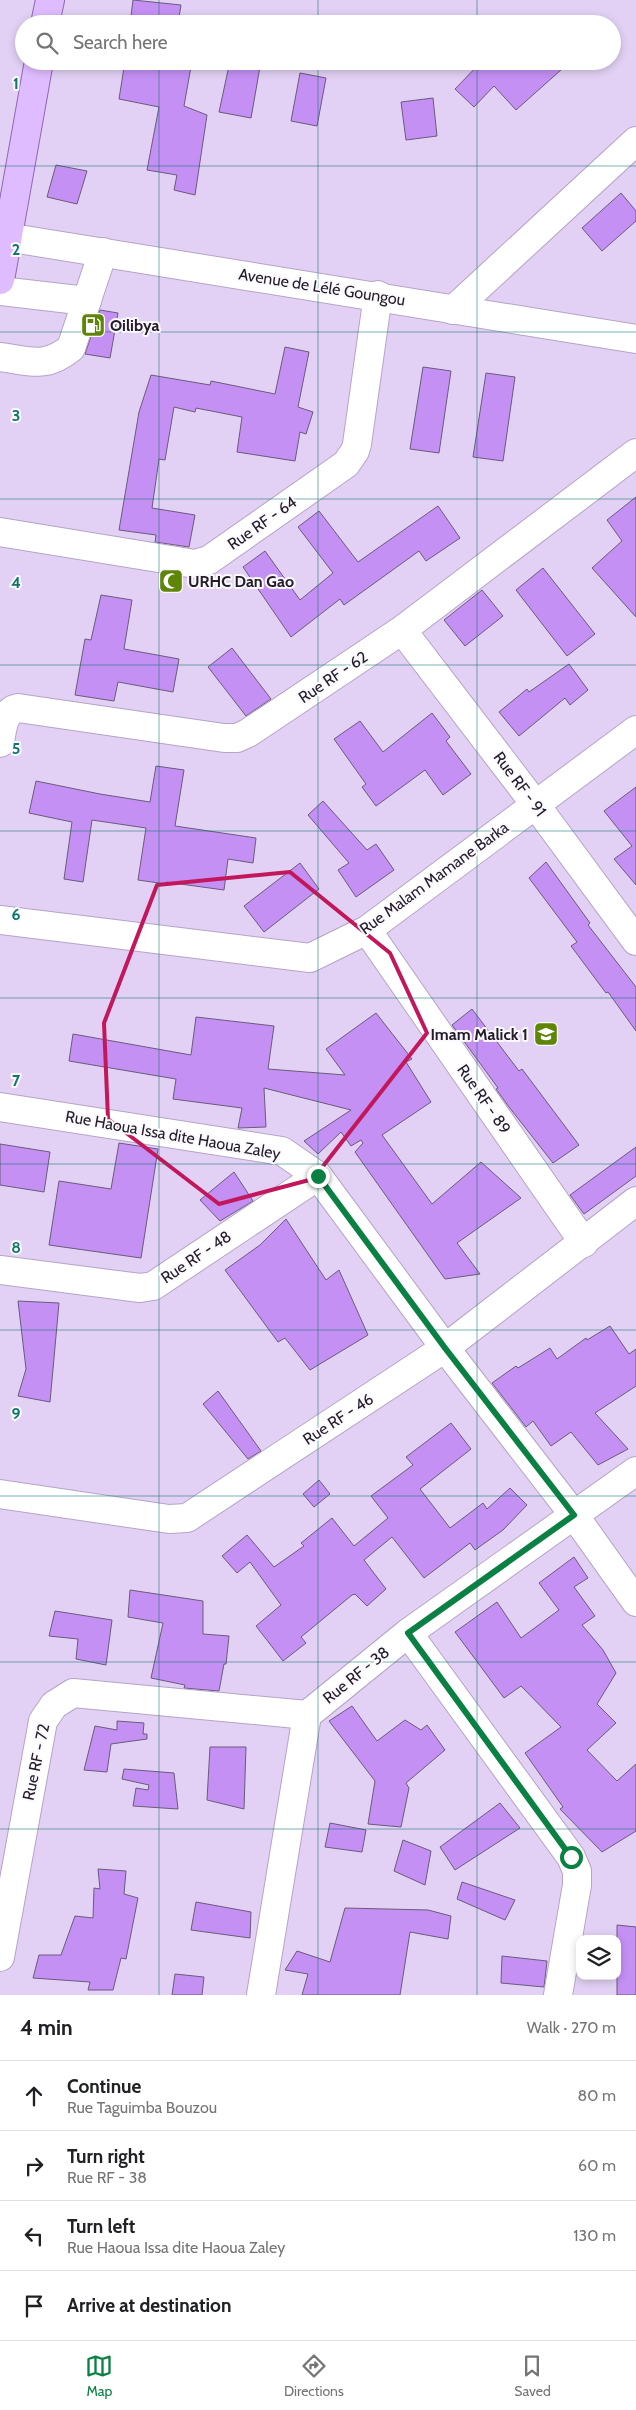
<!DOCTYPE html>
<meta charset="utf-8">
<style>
:root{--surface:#fff;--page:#f6f6f6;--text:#202124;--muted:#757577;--line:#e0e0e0;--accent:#0b8043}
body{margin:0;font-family:Cabin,sans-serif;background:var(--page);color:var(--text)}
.controls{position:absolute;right:15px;bottom:15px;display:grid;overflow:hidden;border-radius:10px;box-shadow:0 2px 8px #0003}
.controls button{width:45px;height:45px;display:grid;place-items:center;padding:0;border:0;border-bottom:1px solid var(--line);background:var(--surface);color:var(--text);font:25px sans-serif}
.stop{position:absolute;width:15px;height:15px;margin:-11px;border:4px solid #0b8043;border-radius:50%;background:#fff}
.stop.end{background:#0b8043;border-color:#fff;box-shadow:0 1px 5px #0008}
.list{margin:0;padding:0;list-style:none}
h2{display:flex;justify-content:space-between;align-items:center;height:65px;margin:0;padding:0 20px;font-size:21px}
h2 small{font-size:16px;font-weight:400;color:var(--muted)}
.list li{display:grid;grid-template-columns:32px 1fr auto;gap:15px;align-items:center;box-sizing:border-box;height:70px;padding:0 20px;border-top:1px solid var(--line)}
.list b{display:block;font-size:19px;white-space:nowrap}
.list p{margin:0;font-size:16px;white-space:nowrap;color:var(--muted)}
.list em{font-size:16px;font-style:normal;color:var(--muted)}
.icon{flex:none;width:28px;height:28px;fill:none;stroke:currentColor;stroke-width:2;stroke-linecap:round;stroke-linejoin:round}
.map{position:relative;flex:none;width:636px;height:1995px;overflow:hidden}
.search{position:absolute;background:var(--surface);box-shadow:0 2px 8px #0003;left:15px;right:15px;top:15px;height:55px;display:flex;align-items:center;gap:12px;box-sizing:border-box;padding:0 18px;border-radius:28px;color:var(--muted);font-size:19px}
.sheet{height:345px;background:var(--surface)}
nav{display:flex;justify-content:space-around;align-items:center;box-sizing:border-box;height:70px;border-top:1px solid var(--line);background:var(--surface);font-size:14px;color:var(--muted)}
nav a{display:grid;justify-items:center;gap:2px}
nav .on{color:var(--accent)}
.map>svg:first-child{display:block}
.building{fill:#c490f4;stroke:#6a5b7a}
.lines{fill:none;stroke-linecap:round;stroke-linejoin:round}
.minor-casing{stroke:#b5a4c6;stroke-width:30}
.major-casing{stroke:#9067b4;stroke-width:30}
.minor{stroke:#fff;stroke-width:28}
.major{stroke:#dfbcff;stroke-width:28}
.route{stroke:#0b8043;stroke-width:6}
.marked{fill:none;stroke:#c2185b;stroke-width:4;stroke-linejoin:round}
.grid{fill:none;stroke:#0f766e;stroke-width:1;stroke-opacity:0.55}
.labels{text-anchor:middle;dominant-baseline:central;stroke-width:4;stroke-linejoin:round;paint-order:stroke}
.street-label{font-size:16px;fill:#231c29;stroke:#fbf9fd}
.poi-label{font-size:16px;font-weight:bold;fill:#231c29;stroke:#fbf9fd;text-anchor:start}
.grid-label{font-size:16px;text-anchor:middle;font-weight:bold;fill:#0f766e;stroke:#fbf9fd;stroke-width:4;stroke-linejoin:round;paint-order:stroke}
</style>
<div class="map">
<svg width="636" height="1995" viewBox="0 0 636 1995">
<rect width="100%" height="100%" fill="#e2d1f4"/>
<g class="building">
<path d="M 133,0 L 181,5 L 178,24 L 130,24 Z"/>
<path d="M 125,61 L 192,61 L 184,106 L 207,115 L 195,195 L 174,190 L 177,175 L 147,170 L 159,107 L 119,99 Z"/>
<path d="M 230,61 L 261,61 L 251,118 L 219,112 Z"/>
<path d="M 482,61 L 571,61 L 516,110 L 494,86 L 474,107 L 455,89 Z"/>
<path d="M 300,73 L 326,78 L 317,126 L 291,121 Z"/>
<path d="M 433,98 L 437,136 L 406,140 L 401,102 Z"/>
<path d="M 56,165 L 87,171 L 77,204 L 47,197 Z"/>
<path d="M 621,193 L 636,211 L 636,221 L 602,251 L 582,228 Z"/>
<path d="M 100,310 L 118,313 L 110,358 L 85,354 Z"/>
<path d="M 285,347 L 309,352 L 298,407 L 313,412 L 306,434 L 300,432 L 295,461 L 237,452 L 242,417 L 196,408 L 195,412 L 174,407 L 165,460 L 159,459 L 152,508 L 195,515 L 189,547 L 155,542 L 156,535 L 119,530 L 139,412 L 151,375 L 210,385 L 211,381 L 275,394 Z"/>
<path d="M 423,367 L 451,371 L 439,453 L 410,449 Z"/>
<path d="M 486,373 L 515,377 L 503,461 L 473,457 Z"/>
<path d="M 636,497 L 636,617 L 592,568 L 622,541 L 607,520 Z"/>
<path d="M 438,506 L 460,538 L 426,561 L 419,551 L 344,605 L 340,599 L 291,637 L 243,567 L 265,551 L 300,600 L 333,573 L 298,527 L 319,511 L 358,562 Z"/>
<path d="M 543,568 L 595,634 L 567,656 L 516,590 Z"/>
<path d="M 482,590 L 503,616 L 465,646 L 444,620 Z"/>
<path d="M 101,595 L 132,600 L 124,649 L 179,659 L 173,692 L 118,682 L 114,701 L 75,695 L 85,639 L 91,640 Z"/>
<path d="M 232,648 L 271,699 L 246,716 L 208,667 Z"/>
<path d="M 569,664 L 588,690 L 570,705 L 565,698 L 519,736 L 499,712 L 527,689 L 529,692 Z"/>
<path d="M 432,713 L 450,737 L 446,741 L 471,774 L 443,795 L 425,770 L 376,806 L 362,787 L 366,784 L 334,739 L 360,721 L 383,752 Z"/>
<path d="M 156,766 L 184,770 L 175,826 L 256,838 L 253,863 L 228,859 L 224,890 L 166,882 L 166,884 L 138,880 L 146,828 L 92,820 L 83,882 L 64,879 L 72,822 L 29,813 L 36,781 L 100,794 L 150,802 Z"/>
<path d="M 636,787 L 636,885 L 614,859 L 632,846 L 604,811 Z"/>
<path d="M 323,801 L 367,850 L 376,844 L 394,870 L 356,897 L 338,870 L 349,863 L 308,815 Z"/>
<path d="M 546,862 L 590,923 L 588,925 L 636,987 L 636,1031 L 608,992 L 606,993 L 571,946 L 577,942 L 529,878 Z"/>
<path d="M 300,863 L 319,889 L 264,932 L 244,906 Z"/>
<path d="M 472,1009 L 519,1071 L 522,1069 L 579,1145 L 553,1163 L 509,1107 L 496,1089 L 498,1088 L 452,1025 Z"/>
<path d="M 376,1013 L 412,1059 L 406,1062 L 431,1102 L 382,1135 L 432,1204 L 481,1162 L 521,1198 L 457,1243 L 480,1274 L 445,1279 L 355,1152 L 363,1143 L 361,1140 L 351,1146 L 341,1132 L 318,1154 L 304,1141 L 351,1110 L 264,1088 L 266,1127 L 238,1128 L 242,1108 L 173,1099 L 176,1079 L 69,1061 L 73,1034 L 191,1055 L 196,1017 L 274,1026 L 268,1069 L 345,1075 L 326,1049 Z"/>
<path d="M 119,1143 L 158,1149 L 141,1258 L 49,1245 L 59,1181 L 111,1189 Z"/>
<path d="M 0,1144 L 50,1152 L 44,1192 L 0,1185 Z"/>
<path d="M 636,1147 L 636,1176 L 584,1214 L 570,1195 Z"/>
<path d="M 234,1172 L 253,1201 L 220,1221 L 200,1200 Z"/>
<path d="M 286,1219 L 326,1280 L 339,1270 L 368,1335 L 310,1370 L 285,1338 L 278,1342 L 225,1270 L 260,1245 Z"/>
<path d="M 18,1301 L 59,1303 L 50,1402 L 18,1396 L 26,1369 Z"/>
<path d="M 610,1326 L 629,1354 L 636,1349 L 636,1386 L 595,1413 L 628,1449 L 598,1465 L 571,1432 L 551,1446 L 533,1421 L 526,1427 L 492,1383 L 516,1366 L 518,1368 L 550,1348 L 557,1359 L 586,1338 L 587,1340 Z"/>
<path d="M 218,1391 L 261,1451 L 248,1459 L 203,1404 Z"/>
<path d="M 451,1423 L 471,1449 L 420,1489 L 450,1528 L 483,1503 L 487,1509 L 510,1488 L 527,1505 L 503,1530 L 475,1550 L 470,1543 L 424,1578 L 392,1537 L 364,1560 L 386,1589 L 367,1606 L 355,1594 L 352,1595 L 301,1637 L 306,1643 L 283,1661 L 256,1626 L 281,1605 L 250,1562 L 237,1573 L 222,1556 L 247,1535 L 274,1567 L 304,1546 L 301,1543 L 332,1518 L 354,1546 L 388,1518 L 371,1496 L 413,1465 L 406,1457 Z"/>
<path d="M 319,1480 L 330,1494 L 314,1507 L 303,1494 Z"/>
<path d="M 574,1557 L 588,1578 L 574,1587 L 595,1616 L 582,1625 L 603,1650 L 616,1673 L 597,1704 L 616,1723 L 587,1750 L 617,1781 L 636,1764 L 636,1831 L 602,1852 L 560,1809 L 563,1807 L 525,1753 L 561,1727 L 521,1686 L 504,1698 L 455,1632 L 497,1602 L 521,1638 L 559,1610 L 539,1583 Z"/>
<path d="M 130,1590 L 203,1601 L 203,1634 L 229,1636 L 226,1664 L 224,1664 L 219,1691 L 184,1688 L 185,1685 L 151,1678 L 163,1623 L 128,1617 Z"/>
<path d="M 55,1611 L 112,1620 L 106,1665 L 76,1659 L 78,1639 L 49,1636 Z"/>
<path d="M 352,1706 L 377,1741 L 405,1720 L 421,1730 L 427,1725 L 445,1750 L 406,1783 L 409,1788 L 401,1827 L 368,1824 L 375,1781 L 329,1721 Z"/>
<path d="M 117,1721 L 144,1723 L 143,1734 L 147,1734 L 147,1739 L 111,1744 L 107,1772 L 84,1770 L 95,1726 L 117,1730 Z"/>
<path d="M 210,1747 L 246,1747 L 244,1809 L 207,1800 Z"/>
<path d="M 124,1769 L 174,1773 L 178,1809 L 133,1806 L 136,1788 L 148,1790 L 149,1785 L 122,1779 Z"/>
<path d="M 500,1803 L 520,1828 L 455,1870 L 440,1847 Z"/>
<path d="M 330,1823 L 366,1830 L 362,1852 L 325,1847 Z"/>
<path d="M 403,1840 L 431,1851 L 425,1885 L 394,1871 Z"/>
<path d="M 98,1869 L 126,1871 L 124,1894 L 138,1898 L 126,1959 L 121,1958 L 113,1990 L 88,1990 L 90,1982 L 33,1978 L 39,1955 L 61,1955 L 75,1916 L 93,1918 L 94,1888 L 100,1889 Z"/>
<path d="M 462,1882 L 515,1900 L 505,1920 L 457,1899 Z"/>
<path d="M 196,1902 L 251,1912 L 250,1938 L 191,1930 Z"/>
<path d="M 345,1908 L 428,1910 L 451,1916 L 448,1939 L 410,1932 L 400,1995 L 302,1995 L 308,1974 L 285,1970 L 297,1951 L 330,1962 Z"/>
<path d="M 617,1925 L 636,1927 L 636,1995 L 617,1995 Z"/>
<path d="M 502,1956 L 547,1961 L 544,1987 L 501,1983 Z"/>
<path d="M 175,1974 L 204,1977 L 202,1995 L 172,1995 Z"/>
</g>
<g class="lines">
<defs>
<g id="minor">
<path d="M 0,236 L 636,339"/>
<path d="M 0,291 L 87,301"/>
<path d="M 453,310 L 636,141"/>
<path d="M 0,357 C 31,361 45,369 71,348 L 103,252"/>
<path d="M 0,532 L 195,564 L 209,560 L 346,464 L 355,451 L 357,444 L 378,295"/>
<path d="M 402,630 L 535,804 L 636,941"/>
<path d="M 0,743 C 2,730 3,711 18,708 L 224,738 L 237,738 L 248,733 L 402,630 L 636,453"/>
<path d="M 0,920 L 310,958 L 367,930 L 636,730"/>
<path d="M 367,930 L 584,1243"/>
<path d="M 0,1107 L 282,1151 L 318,1176 L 445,1348 L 574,1515 L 636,1602"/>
<path d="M 0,1270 L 140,1288 L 153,1286 L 318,1176"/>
<path d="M 0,1494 L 169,1519 L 187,1518 L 445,1348 L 636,1201"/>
<path d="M 408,1633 L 571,1857 L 577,1871 L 577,1885 L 558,1995"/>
<path d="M 0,1957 L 43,1721 L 54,1705 L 73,1693 L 307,1715"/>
<path d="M 261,1995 L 307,1715 L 408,1633 L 636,1471"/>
</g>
<g id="major">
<path d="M 45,24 L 50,0"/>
<path d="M 0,280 L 39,61"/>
</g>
</defs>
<use href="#minor" class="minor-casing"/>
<use href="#major" class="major-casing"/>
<use href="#minor" class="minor"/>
<use href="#major" class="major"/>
</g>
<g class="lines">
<path class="route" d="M 318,1176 L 445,1348 L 574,1515 L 408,1633 L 571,1857"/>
</g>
<path class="marked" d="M 290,872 L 390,953 L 427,1033 L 313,1179 L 219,1204 L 108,1119 L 104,1023 L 157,885 Z"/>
<path class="grid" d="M 159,0 L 159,24M 318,0 L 318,24M 477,0 L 477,24M 159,61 L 159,1995M 318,61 L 318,1995M 477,61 L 477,1995M 0,166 L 636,166M 0,332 L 636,332M 0,499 L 636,499M 0,665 L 636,665M 0,831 L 636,831M 0,998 L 636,998M 0,1164 L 636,1164M 0,1330 L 636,1330M 0,1496 L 636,1496M 0,1662 L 636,1662M 0,1829 L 636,1829"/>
<defs>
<symbol id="fuel-square" viewBox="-11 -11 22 22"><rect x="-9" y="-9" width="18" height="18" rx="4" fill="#5f8508" stroke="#fbf9fd"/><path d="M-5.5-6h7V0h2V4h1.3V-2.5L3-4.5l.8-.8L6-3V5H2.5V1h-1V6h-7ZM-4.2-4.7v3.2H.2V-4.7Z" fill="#fff"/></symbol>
<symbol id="mosque-square" viewBox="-11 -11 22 22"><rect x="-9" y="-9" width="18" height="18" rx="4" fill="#5f8508" stroke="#fbf9fd"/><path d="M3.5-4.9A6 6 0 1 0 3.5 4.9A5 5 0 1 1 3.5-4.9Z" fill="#fff"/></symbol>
<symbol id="school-square" viewBox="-11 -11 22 22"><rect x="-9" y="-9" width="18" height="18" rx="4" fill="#5f8508" stroke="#fbf9fd"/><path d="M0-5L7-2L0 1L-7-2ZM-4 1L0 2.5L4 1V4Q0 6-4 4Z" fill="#fff"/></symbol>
</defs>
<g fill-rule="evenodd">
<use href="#fuel-square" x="79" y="311" width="28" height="28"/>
<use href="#mosque-square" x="157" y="567" width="28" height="28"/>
<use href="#school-square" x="532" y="1020" width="28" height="28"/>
</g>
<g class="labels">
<g class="street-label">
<text transform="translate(322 287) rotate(9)">Avenue de Lélé Goungou</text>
<text transform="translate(262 523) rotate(-35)">Rue RF - 64</text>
<text transform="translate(333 677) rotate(-34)">Rue RF - 62</text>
<text transform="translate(520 784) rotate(53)">Rue RF - 91</text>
<text transform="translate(434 878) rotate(-36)">Rue Malam Mamane Barka</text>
<text transform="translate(484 1099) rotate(55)">Rue RF - 89</text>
<text transform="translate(173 1135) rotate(10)">Rue Haoua Issa dite Haoua Zaley</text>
<text transform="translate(196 1257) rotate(-34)">Rue RF - 48</text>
<text transform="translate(338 1419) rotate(-33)">Rue RF - 46</text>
<text transform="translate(356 1675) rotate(-39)">Rue RF - 38</text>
<text transform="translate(36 1762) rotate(-78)">Rue RF - 72</text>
</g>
<g class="poi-label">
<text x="110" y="325">Oilibya</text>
<text x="188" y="581">URHC Dan Gao</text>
<text x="528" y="1034" text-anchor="end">Imam Malick 1</text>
</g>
</g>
<g class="grid-label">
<text x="16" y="89">1</text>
<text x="16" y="255">2</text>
<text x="16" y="421">3</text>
<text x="16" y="588">4</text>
<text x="16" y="754">5</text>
<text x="16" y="920">6</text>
<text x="16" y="1086">7</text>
<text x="16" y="1253">8</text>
<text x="16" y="1419">9</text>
</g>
</svg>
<div class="controls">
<button><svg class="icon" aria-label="layers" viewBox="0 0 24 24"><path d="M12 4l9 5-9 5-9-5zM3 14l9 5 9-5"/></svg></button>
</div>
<div class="stop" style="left:571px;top:1857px"></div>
<div class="stop end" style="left:318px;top:1176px"></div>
<div class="search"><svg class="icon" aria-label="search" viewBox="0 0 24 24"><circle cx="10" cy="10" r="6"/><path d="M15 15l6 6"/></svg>Search here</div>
</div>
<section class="sheet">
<h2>4 min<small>Walk · 270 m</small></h2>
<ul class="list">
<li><svg class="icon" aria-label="ahead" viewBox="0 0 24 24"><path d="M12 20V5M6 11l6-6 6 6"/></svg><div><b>Continue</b><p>Rue Taguimba Bouzou</p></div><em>80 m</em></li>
<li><svg class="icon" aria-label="right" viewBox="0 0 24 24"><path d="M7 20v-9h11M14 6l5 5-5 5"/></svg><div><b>Turn right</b><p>Rue RF - 38</p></div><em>60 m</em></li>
<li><svg class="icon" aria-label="left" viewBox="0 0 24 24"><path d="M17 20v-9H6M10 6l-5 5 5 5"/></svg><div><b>Turn left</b><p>Rue Haoua Issa dite Haoua Zaley</p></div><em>130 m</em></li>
<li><svg class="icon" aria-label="arrive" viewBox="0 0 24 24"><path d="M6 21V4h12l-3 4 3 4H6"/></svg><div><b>Arrive at destination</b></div></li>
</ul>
</section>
<nav>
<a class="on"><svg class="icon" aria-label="map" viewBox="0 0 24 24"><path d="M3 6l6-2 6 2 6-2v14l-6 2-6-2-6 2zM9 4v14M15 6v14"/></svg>Map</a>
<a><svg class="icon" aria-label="directions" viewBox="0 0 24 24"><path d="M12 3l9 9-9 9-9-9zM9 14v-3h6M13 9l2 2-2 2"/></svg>Directions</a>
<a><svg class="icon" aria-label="saved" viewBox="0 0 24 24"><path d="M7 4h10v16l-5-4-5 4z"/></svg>Saved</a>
</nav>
